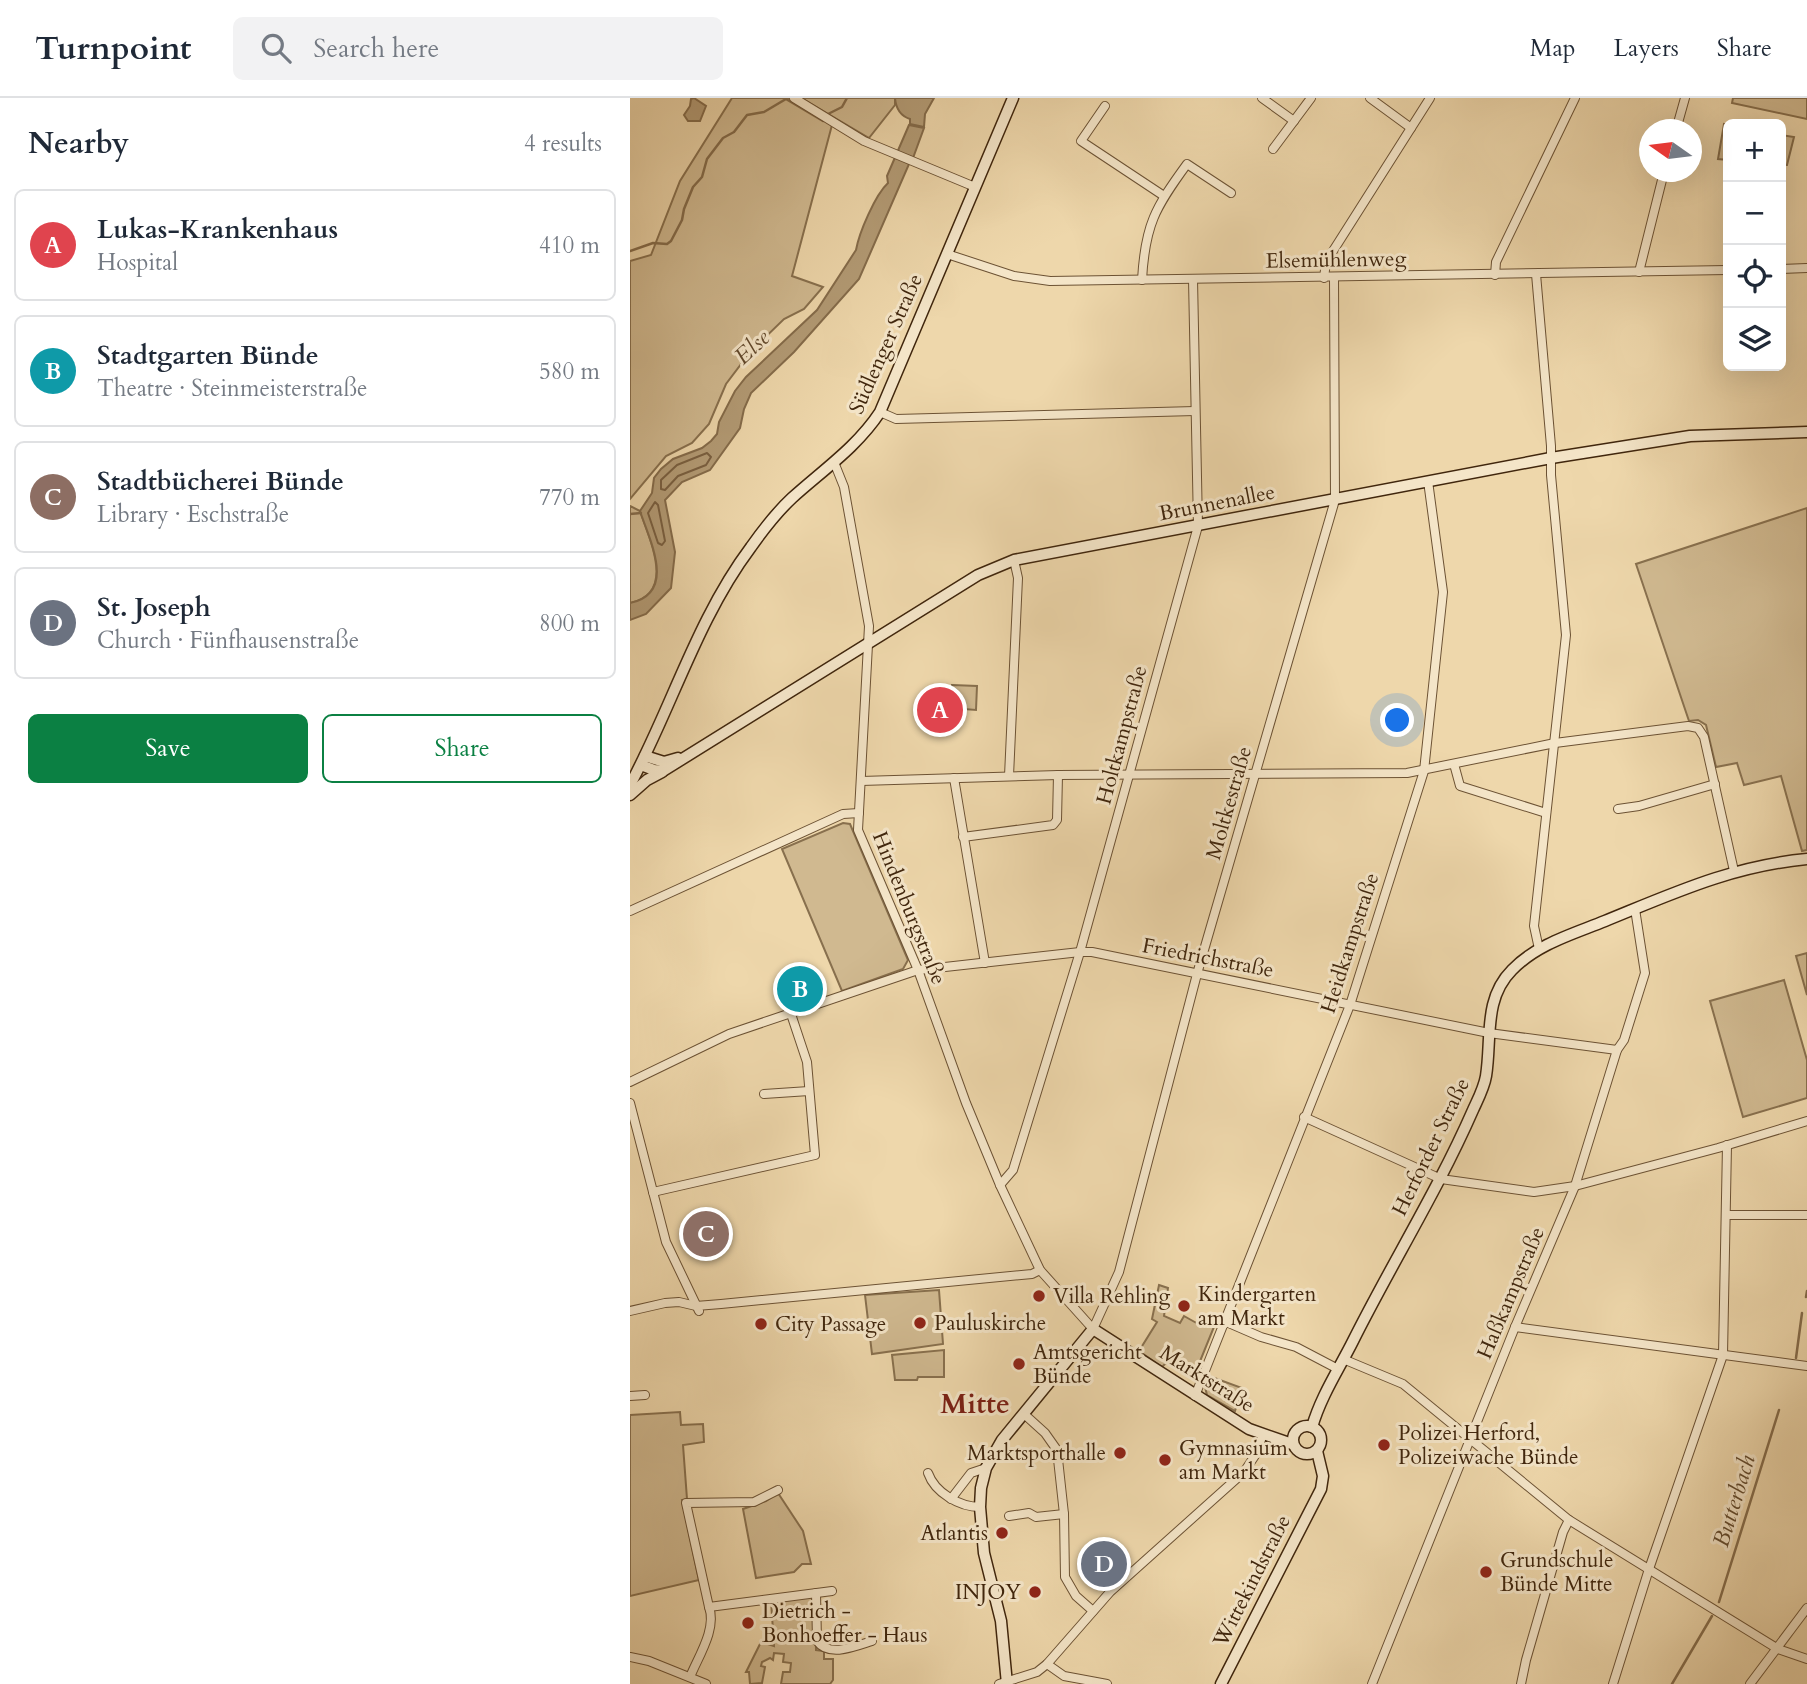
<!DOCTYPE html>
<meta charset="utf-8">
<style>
:root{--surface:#fff;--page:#f2f2f3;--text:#1f2937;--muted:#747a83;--line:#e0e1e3;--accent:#0b8043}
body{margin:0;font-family:Cardo,serif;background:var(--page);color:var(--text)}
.controls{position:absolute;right:21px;top:21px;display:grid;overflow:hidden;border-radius:10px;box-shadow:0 7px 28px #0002}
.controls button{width:63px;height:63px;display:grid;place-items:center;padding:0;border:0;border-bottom:2px solid var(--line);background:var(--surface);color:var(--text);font:35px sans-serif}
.compass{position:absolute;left:1009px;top:21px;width:63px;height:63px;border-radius:50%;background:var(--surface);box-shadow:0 7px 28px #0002;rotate:284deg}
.you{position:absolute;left:768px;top:623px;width:24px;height:24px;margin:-18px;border:5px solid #fff;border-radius:50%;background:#1a73e8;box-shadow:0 0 0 10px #1a73e833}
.badge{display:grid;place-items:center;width:46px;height:46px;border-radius:50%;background:var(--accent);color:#fff;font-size:23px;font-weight:700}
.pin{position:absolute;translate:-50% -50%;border:4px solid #fff;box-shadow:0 2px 7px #0006}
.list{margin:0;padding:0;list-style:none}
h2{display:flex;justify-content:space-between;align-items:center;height:91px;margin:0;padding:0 28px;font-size:30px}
h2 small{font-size:23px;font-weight:400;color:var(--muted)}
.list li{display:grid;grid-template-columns:46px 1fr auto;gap:21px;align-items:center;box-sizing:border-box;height:112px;margin:0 14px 14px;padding:0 14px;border:2px solid var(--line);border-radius:10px}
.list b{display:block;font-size:26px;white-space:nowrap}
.list p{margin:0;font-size:23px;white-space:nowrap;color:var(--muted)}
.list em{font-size:23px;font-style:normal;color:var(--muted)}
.actions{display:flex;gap:14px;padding:21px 28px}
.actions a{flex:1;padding:16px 0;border:2px solid var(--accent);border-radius:10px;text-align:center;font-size:24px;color:var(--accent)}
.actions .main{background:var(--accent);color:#fff}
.icon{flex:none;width:38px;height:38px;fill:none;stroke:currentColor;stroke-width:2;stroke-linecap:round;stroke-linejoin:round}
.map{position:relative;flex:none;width:1177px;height:1586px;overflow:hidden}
header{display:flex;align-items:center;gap:42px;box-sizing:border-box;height:98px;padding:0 35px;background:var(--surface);border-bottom:2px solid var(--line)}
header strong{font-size:33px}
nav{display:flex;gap:38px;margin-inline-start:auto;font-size:24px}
.search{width:490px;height:63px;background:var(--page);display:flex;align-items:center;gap:18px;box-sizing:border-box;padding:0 24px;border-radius:10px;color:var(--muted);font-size:26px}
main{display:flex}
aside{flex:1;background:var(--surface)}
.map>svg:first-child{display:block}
.green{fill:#d0b990;stroke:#88704e;stroke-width:2}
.water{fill:#b39b75;stroke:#856c4b;stroke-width:2}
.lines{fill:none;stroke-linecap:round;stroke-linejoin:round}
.shore{stroke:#7a6041;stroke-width:2}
.stream{stroke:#856c4b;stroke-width:2.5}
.street-casing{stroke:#6c5234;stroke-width:10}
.secondary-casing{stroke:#40260d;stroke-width:13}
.street{stroke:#f4e5c8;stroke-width:8}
.secondary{stroke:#f4e5c8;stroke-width:10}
.poi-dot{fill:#8f2418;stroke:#f4e5c8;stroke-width:2.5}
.labels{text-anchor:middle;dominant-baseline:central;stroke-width:6;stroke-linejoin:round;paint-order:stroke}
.street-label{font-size:21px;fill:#40260d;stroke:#f4e5c8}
.poi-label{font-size:21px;fill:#40260d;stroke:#f4e5c8;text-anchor:start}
.water-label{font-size:23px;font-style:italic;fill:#62492c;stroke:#f4e5c8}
.district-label{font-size:28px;font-weight:bold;fill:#7a1f14;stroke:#f4e5c8}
</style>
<header>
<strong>Turnpoint</strong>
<div class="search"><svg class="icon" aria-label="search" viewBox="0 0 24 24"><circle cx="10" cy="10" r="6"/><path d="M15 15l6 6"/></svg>Search here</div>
<nav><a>Map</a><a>Layers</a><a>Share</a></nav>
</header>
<main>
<aside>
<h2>Nearby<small>4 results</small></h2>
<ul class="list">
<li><span class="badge" style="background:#e0444e">A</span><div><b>Lukas-Krankenhaus</b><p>Hospital</p></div><em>410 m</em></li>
<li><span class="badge" style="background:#0f9aa8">B</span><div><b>Stadtgarten Bünde</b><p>Theatre · Steinmeisterstraße</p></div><em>580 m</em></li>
<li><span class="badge" style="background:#8d6e63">C</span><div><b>Stadtbücherei Bünde</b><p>Library · Eschstraße</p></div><em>770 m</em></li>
<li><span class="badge" style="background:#6b7280">D</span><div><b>St. Joseph</b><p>Church · Fünfhausenstraße</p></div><em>800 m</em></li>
</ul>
<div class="actions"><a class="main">Save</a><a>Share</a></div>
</aside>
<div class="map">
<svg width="1177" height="1586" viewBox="0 0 1177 1586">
<rect width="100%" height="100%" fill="#eed7ab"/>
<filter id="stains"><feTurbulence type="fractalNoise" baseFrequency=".00286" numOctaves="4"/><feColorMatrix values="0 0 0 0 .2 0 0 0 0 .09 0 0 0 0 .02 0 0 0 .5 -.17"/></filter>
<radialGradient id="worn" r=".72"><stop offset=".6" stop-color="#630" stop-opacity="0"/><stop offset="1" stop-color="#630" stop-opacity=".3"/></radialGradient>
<g class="green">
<path d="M 102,0 L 160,0 L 202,27 L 162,178 L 193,189 L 174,211 L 154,221 L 121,253 L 96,286 L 79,326 L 62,345 L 36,358 L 0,401 L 0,163 L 21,157 L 50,83 Z"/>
<path d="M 171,0 L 265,0 L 265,7 L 239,40 Z"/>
<path d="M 1103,0 L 1177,0 L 1177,21 L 1102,5 Z"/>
<path d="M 1094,26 L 1098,27 L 1098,62 L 1088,61 Z"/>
<path d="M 1151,37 L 1164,39 L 1157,67 L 1151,67 Z"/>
<path d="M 0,408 L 10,413 C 19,441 47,495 0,505 Z"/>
<path d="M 1177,410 L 1177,752 L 1172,753 L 1151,678 L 1114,687 L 1107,665 L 1086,669 L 1076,627 L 1068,622 L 1059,623 L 1006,466 Z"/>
<path d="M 322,587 L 347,588 L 346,612 L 321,610 Z"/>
<path d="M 213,725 L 220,726 L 278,862 L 273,871 L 212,893 L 152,751 Z"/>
<path d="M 1177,855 L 1177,897 L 1166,858 Z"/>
<path d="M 1154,882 L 1177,962 L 1177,1000 L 1113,1019 L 1080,903 Z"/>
<path d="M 529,1187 L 538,1190 L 534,1218 L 550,1225 L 554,1218 L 570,1227 L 573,1222 L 576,1223 L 579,1216 L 588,1219 L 564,1278 L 539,1262 L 532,1269 L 509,1253 L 527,1224 L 522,1221 Z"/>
<path d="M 309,1192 L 313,1246 L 242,1256 L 235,1197 Z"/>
<path d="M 314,1252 L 314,1279 L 288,1279 L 287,1282 L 265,1282 L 262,1257 Z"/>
<path d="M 579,1278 L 612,1290 L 605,1313 L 577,1297 L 575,1289 Z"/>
<path d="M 50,1314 L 51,1327 L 73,1326 L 74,1344 L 53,1347 L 57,1401 L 52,1402 L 69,1482 L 0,1498 L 0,1317 Z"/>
<path d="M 148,1395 L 173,1433 L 181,1466 L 172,1466 L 164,1474 L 126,1480 L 113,1411 L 136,1403 Z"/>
<path d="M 182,1497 L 185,1501 L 186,1552 L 194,1553 L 194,1561 L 203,1561 L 203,1582 L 200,1586 L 151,1586 L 153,1574 L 160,1574 L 161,1565 L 153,1564 L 154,1556 L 144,1555 L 143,1562 L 140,1560 L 132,1564 L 131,1568 L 135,1569 L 132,1585 L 120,1586 L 119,1574 L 116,1574 L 131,1544 L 144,1548 L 141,1502 Z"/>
</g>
<g class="water">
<path d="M 64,0 L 76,8 L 70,23 L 58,23 L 54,17 L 60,8 L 61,1 Z"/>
<path d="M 265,0 L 304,0 L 295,16 L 294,29 L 280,26 L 280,21 C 270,18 266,11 265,0 Z"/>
<path d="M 279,27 L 294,30 L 283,60 L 279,66 L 229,181 L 164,254 L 121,295 L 114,311 L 110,330 L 80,372 L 52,384 L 35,402 L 45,454 L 41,490 L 16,516 L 0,522 L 0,505 C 48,495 19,441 10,413 L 22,395 L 24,380 L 31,371 L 43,361 L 72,350 L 81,343 L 87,336 L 89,324 L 105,293 L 116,279 L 187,212 L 226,152 C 229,135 245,97 258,85 L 257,78 Z"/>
</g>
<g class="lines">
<g class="shore">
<path d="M 77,355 L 81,359 L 76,367 L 48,378 L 35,392 L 31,391 L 31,382 L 47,367 Z"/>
<path d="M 25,404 L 28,407 L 35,443 L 32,447 L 28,445 L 18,415 Z"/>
</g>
<g class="stream">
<path d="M 198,16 L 212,9 L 217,0"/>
<path d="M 0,153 L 23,145 L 37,146 L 41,143 L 52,122 L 54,111 L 63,89 L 72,79 L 77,61 L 93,40 L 104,34 L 117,17 L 134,14 L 156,1 L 193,23"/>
<path d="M 0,416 L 11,415"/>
<path d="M 1176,1199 L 1177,1193"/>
<path d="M 1166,1260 L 1172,1215"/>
<path d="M 1089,1504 L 1149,1312"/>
<path d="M 1042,1586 L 1082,1518"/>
</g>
<defs>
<g id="street">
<path d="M 164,0 L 234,43 L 345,89"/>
<path d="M 632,0 L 664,23"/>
<path d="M 740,0 L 781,30"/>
<path d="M 475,8 L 451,43 L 534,98"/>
<path d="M 1046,32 L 1055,0"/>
<path d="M 643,51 L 681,0"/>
<path d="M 317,156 L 384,178 L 420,183 L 1098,172"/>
<path d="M 1151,171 L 1177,170"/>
<path d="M 1009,174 L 1034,74"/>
<path d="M 906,176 L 921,348 L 921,377 L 936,537 L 904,828 L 909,851"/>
<path d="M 865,177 L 866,164 L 945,0"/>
<path d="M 694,180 L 696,164 L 800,0"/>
<path d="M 512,182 C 515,127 525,110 557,66 L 601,95"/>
<path d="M 250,314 L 266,321 L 565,313"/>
<path d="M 204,364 L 214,389 L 239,528 L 228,732 L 288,872 L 336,1005 L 370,1087 L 410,1172 L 463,1231 L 489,1174 L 567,876 L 705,402 L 704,180"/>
<path d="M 824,666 L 830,688 L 916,715"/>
<path d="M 379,678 L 388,480 L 384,462"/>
<path d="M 324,680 L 355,865"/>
<path d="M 231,683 L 428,677 L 777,675 L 925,645 L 1058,628 L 1068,630 L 1074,639 L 1104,773"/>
<path d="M 988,711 L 1009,708 L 1085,686"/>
<path d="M 333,739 L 423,727 L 427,722 L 428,677"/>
<path d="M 0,813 L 213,716 L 229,715"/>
<path d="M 0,984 L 99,936 L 288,872 L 450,854 L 462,854 L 859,935 L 987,952"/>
<path d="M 134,996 L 179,993"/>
<path d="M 0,1005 L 36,1144 L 69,1213"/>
<path d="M 674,1019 L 811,1081 L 904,1094 L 945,1088 L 1088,1050 L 1177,1023"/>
<path d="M 370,1087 L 383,1072 L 450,854 L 568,428 L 563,181"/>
<path d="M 23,1094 L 185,1057 L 177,964 L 161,916"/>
<path d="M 1096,1117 L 1177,1117"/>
<path d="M 0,1213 L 35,1205 L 49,1204 L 66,1208 L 91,1206 L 402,1176 L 410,1172"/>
<path d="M 594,1223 L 631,1239 L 666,1249 L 708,1271"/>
<path d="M 885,1229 L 1177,1268"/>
<path d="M 713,1261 L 773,1286 L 939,1422 L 1148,1551 L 1177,1561"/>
<path d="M 0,1298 L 15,1297"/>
<path d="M 565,1298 L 720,907 L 794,673 L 813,494 L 798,383"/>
<path d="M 394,1316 L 415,1335 L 427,1352 L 434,1416 L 435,1479 L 446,1498 L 463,1513"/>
<path d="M 298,1375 C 305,1395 330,1409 350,1409"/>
<path d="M 148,1392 L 124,1404 L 56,1405 L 79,1509 L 202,1493"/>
<path d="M 321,1401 L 341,1375 L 356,1370"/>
<path d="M 379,1418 L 399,1415 L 406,1419 L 434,1416"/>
<path d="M 186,1495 L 187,1543 C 199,1560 226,1548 242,1543"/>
<path d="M 0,1559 L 19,1563 L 76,1586"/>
<path d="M 417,1566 L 434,1578 L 477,1586"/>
<path d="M 60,1579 C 68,1559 87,1531 79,1509"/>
<path d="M 369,1586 L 407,1574 L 417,1566 L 480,1494 L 614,1374 L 626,1356 L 633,1336"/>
<path d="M 742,1586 L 885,1229 L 945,1088 L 987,952 L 994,942 L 1015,875 L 1005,811"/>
<path d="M 891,1586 L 896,1562 L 933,1434 L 939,1422"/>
<path d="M 983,1586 L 1019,1471 L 1093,1257 L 1097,1047"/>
<path d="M 1120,1586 L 1177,1510"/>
</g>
<g id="secondary">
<path d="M 15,658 L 34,664 L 48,660"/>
<path d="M 11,667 L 24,672 L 33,673 L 348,477 L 384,462 L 921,360 L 1060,338 L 1177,334"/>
<path d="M 0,687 C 42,609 67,521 121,449 C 133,432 147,414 162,400 C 193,372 227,349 250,314 L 383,0"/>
<path d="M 0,697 L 17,682 L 32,674"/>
<circle cx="677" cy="1342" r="14"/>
<path d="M 682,1329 C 691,1298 709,1271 723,1243 C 762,1165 808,1092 843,1012 C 848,1001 854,990 856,978 C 862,941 853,901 882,872 C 907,846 943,836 975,823 C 1044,795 1102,768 1177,761"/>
<path d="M 377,1586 L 371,1523 L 354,1455 L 350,1409 L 351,1390 L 356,1370 L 372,1342 L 463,1231 L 619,1331 L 662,1346"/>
<path d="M 591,1586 L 691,1391 L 693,1378 L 687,1353"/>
</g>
</defs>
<use href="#street" class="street-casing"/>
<use href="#secondary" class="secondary-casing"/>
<use href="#street" class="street"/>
<use href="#secondary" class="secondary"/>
</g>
<g class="poi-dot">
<circle cx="409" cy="1198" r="7"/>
<circle cx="554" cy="1208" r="7"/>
<circle cx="290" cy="1225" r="7"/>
<circle cx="131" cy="1226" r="7"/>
<circle cx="389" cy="1266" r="7"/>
<circle cx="754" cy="1347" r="7"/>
<circle cx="490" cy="1355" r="7"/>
<circle cx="535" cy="1362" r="7"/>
<circle cx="372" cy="1435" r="7"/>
<circle cx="856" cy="1474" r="7"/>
<circle cx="405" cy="1494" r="7"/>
<circle cx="118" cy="1525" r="7"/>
</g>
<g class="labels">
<g class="street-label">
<text transform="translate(706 162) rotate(-1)">Elsemühlenweg</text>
<text transform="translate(256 246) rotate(-66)">Südlenger Straße</text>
<text transform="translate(587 405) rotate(-11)">Brunnenallee</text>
<text transform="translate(492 637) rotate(-75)">Holtkampstraße</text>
<text transform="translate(599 705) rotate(-74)">Moltkestraße</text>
<text transform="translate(279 810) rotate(68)">Hindenburgstraße</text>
<text transform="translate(720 845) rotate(-72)">Heidkampstraße</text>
<text transform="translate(578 860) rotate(11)">Friedrichstraße</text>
<text transform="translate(801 1049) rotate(-64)">Herforder Straße</text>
<text transform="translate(881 1195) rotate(-67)">Haßkampstraße</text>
<text transform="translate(577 1281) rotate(32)">Marktstraße</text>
<text transform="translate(622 1483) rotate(-63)">Wittekindstraße</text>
</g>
<g class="poi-label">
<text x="568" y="1196">Kindergarten<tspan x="568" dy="24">am Markt</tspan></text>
<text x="423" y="1198">Villa Rehling</text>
<text x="304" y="1225">Pauluskirche</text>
<text x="145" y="1226">City Passage</text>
<text x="403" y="1254">Amtsgericht<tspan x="403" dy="24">Bünde</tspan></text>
<text x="768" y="1335">Polizei Herford,<tspan x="768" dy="24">Polizeiwache Bünde</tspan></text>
<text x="549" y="1350">Gymnasium<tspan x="549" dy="24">am Markt</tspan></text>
<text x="476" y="1355" text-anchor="end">Marktsporthalle</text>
<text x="358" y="1435" text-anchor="end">Atlantis</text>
<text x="870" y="1462">Grundschule<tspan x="870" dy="24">Bünde Mitte</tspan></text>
<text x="391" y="1494" text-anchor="end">INJOY</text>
<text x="132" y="1513">Dietrich -<tspan x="132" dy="24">Bonhoeffer - Haus</tspan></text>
</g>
<g class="water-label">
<text transform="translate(122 249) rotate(-43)">Else</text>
<text transform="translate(1104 1403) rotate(-73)">Butterbach</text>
</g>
<g class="district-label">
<text x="345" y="1306">Mitte</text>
</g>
</g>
<rect width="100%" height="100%" filter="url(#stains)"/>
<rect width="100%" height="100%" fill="url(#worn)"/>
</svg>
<div class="controls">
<button>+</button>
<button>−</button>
<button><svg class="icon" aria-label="locate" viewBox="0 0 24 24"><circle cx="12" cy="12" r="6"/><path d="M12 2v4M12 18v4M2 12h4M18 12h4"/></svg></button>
<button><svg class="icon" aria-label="layers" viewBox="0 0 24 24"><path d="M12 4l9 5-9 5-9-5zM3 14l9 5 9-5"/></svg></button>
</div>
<svg class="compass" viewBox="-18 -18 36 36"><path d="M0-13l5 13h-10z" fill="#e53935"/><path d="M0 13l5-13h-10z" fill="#747a83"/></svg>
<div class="you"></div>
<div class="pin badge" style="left:310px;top:612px;background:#e0444e">A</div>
<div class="pin badge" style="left:170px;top:891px;background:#0f9aa8">B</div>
<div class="pin badge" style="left:76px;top:1136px;background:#8d6e63">C</div>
<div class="pin badge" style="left:474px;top:1466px;background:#6b7280">D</div>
</div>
</main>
